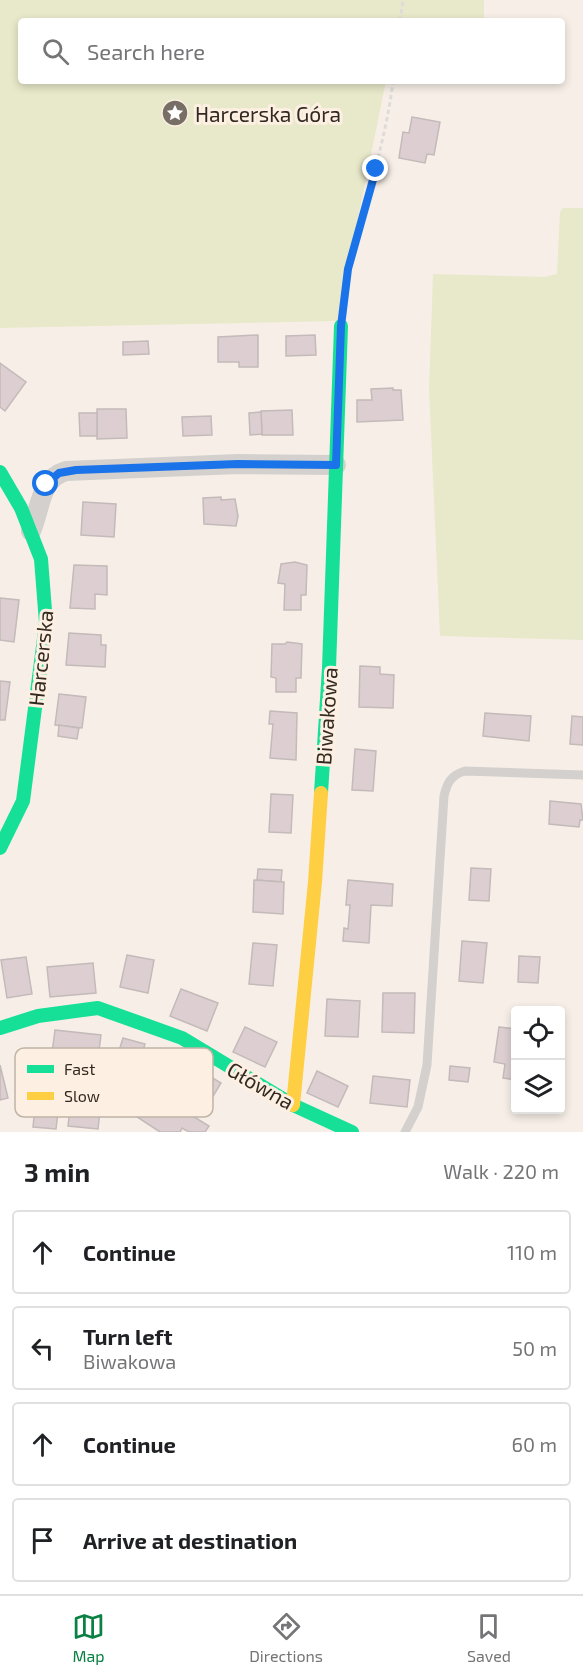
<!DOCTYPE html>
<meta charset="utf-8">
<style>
:root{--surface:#fff;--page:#f6f6f6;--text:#202124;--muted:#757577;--line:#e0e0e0;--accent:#0b8043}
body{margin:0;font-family:"Exo 2",sans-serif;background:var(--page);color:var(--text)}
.controls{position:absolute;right:18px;bottom:18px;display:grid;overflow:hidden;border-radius:6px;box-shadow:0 3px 9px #0003}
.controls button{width:54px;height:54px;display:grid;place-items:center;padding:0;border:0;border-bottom:2px solid var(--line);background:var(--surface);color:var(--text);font:30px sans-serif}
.stop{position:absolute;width:18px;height:18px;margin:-14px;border:4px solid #1a73e8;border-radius:50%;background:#fff}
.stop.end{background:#1a73e8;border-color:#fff;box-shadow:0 2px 6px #0008}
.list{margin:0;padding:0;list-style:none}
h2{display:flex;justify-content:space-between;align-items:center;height:78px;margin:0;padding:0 24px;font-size:26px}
h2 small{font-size:20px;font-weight:400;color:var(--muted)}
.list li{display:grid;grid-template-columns:39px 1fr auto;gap:18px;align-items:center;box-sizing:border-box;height:84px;margin:0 12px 12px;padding:0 12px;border:2px solid var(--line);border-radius:6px}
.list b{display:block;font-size:22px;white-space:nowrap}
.list p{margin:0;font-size:20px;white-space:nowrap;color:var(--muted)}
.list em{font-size:20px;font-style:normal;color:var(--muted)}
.icon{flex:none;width:33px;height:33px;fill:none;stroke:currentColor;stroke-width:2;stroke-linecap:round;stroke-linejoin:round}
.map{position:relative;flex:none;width:583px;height:1132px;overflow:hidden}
.search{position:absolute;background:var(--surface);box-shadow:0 3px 9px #0003;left:18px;right:18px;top:18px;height:66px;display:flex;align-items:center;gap:15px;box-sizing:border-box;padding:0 21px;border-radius:6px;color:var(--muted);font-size:22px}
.sheet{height:462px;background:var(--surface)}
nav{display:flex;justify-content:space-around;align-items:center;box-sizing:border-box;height:84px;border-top:2px solid var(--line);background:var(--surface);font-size:16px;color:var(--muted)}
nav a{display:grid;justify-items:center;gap:3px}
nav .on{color:var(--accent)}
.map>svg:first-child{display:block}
.green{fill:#e8e8ca}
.building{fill:#ddcfd1;stroke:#c3bab9;stroke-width:1.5}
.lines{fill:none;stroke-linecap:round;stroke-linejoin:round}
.path{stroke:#dedbd9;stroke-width:3;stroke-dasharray:4.5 3;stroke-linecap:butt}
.lane{stroke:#d3d0cd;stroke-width:9}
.street{stroke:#d3d0cd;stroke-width:20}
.fast{stroke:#16e098;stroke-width:14}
.slow{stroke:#ffcf43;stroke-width:14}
.route{stroke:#1a73e8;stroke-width:8}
.labels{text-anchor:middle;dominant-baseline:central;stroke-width:6;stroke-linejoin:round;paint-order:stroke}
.poi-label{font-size:21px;fill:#322a21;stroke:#fdefe1;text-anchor:start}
.street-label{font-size:21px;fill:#322a21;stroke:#fdefe1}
.key{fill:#fdefe1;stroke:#c0b4a7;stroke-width:1.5}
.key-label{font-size:16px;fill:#322a21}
</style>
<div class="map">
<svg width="583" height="1132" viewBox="0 0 583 1132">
<rect width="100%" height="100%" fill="#f7efe7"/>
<g class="green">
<path d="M 0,0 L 484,0 L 484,21 L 21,21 L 21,81 L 386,81 L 337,321 L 0,328 Z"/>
<path d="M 563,208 L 583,208 L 583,640 L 440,636 L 429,389 L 433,274 L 544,277 L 557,274 L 560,212 Z"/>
</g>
<g class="building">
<path d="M 412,117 L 440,122 L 434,155 L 427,154 L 425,163 L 399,158 L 403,132 L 409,133 Z"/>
<path d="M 258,335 L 258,367 L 239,367 L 239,362 L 218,362 L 218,337 Z"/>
<path d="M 315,335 L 316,355 L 286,356 L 286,336 Z"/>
<path d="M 148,341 L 149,354 L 123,355 L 123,342 Z"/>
<path d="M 0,363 L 26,382 L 5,411 L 0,407 Z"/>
<path d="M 393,388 L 393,390 L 401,390 L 403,420 L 357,422 L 357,400 L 372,400 L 371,389 Z"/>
<path d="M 97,409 L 126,409 L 127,438 L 97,439 Z"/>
<path d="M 292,410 L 293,435 L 262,435 L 261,411 Z"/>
<path d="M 261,412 L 262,434 L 250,435 L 249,413 Z"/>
<path d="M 79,413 L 97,413 L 97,436 L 80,436 Z"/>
<path d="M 211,416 L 212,435 L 183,436 L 182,417 Z"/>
<path d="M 221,497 L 221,500 L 235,499 L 238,516 L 236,526 L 204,524 L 203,498 Z"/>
<path d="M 83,502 L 116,504 L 114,537 L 81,535 Z"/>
<path d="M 295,562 L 307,565 L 306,595 L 301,595 L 301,610 L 284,610 L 285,584 L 278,583 L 281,564 Z"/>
<path d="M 74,565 L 107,566 L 107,595 L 95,594 L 95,609 L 70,608 Z"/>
<path d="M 0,598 L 19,600 L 14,642 L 0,640 Z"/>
<path d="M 69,633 L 101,635 L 101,645 L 106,645 L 105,667 L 66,665 Z"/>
<path d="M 287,642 L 302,644 L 301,678 L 296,678 L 296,692 L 276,692 L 276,678 L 271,677 L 272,644 L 285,644 Z"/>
<path d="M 360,666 L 380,667 L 380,674 L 394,675 L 393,708 L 359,707 Z"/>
<path d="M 0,681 L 10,682 L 5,720 L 0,720 Z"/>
<path d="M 59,694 L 86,697 L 82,728 L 55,725 Z"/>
<path d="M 270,711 L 297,713 L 296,760 L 270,758 L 273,724 L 269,724 Z"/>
<path d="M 485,713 L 531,716 L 529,741 L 483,736 Z"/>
<path d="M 572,716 L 583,717 L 583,745 L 570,744 Z"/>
<path d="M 59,725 L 79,728 L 77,739 L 58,736 Z"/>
<path d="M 355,749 L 376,751 L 373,791 L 352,790 Z"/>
<path d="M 271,794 L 293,795 L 291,833 L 269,832 Z"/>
<path d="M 550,801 L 581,804 L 583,820 L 580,820 L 579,827 L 549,824 Z"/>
<path d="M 471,868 L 491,869 L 489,901 L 469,900 Z"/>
<path d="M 258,869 L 282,870 L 281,882 L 257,880 Z"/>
<path d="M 254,880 L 284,882 L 283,914 L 253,912 Z"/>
<path d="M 348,880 L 393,884 L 392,906 L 371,905 L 369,943 L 343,941 L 344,928 L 348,929 L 350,905 L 346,905 Z"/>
<path d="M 462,941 L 487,943 L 483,983 L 459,981 Z"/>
<path d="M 253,943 L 277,945 L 273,986 L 249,984 Z"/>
<path d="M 127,955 L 154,960 L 148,993 L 120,987 Z"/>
<path d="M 519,956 L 540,957 L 538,983 L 518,982 Z"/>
<path d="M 26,957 L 32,994 L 7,998 L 1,960 Z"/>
<path d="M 93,963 L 96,993 L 50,997 L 47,967 Z"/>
<path d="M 181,989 L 218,1003 L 207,1031 L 170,1016 Z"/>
<path d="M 383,993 L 415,993 L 414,1033 L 382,1032 Z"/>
<path d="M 327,999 L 360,1001 L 358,1037 L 325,1036 Z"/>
<path d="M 245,1027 L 277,1042 L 265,1067 L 233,1052 Z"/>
<path d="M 499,1027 L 516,1029 L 516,1080 L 503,1078 L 505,1064 L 494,1062 Z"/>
<path d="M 55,1030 L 101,1035 L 98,1059 L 52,1053 Z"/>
<path d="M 123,1038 L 145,1044 L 140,1060 L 118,1054 Z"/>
<path d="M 0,1065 L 8,1098 L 0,1100 Z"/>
<path d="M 191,1065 L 221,1083 L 206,1108 L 176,1091 Z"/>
<path d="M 450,1066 L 470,1068 L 468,1082 L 449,1080 Z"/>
<path d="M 317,1071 L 348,1086 L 338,1107 L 307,1093 Z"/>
<path d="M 373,1076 L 410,1080 L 407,1107 L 370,1103 Z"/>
<path d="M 37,1085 L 61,1087 L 56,1129 L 33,1127 Z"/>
<path d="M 147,1088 L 209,1126 L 205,1132 L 189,1132 L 182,1128 L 180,1132 L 160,1132 L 131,1113 Z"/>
<path d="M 71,1099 L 101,1102 L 98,1129 L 68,1126 Z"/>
</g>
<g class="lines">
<g class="path">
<path d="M 400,21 L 403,0"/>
<path d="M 344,304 C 354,229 384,157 393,81"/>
</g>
<path class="lane" d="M 405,1132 L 418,1107 L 427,1065 L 444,796 C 447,783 451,775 465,771 L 583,775"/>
<path class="street" d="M 31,531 C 41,509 39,479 66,471 L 238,464 L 336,465"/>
<g class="fast">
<path d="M 0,472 L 21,508 L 41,559 L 46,623 L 23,801 L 0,848"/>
<path d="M 321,793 L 329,668 L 341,326"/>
<path d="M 0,1028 L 38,1016 L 98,1008 L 182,1038 L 293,1105 L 352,1132"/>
</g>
<path class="slow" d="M 293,1105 L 315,882 L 321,793"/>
</g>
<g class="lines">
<path class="route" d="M 46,484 L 59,473 L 76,470 L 238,464 L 336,465 L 341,326 L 348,269 L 376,169"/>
</g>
<defs>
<symbol id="sight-disc" viewBox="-11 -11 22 22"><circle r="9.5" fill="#776f66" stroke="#fdefe1"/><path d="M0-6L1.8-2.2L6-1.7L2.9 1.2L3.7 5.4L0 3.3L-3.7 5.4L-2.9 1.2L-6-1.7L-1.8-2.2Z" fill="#fff"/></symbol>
</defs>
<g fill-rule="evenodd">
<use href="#sight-disc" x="160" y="98" width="30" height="30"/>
</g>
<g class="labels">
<g class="poi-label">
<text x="195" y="113">Harcerska Góra</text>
</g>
<g class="street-label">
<text transform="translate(40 658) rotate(-84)">Harcerska</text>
<text transform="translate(326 716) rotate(-86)">Biwakowa</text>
<text transform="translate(261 1085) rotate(30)">Główna</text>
</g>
</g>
<rect x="15" y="1048" width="198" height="69" rx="9" class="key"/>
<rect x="27" y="1065" width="27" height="8" fill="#16e098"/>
<rect x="27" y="1092" width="27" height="8" fill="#ffcf43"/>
<g class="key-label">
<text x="64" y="1075">Fast</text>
<text x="64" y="1102">Slow</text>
</g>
</svg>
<div class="controls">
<button><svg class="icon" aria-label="locate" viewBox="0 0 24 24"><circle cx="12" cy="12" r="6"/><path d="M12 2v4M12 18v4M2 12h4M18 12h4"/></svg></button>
<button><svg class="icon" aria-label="layers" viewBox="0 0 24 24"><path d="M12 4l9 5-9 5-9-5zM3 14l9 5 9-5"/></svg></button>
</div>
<div class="stop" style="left:46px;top:484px"></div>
<div class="stop end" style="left:376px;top:169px"></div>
<div class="search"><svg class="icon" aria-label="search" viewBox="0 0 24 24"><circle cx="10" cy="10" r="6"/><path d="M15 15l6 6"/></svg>Search here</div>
</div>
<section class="sheet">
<h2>3 min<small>Walk · 220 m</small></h2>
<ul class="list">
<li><svg class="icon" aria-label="ahead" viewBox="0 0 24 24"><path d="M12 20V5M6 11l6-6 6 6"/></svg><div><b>Continue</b></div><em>110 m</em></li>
<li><svg class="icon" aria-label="left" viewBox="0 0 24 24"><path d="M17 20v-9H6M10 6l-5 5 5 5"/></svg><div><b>Turn left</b><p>Biwakowa</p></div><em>50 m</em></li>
<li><svg class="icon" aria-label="ahead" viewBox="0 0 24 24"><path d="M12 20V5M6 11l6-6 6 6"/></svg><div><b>Continue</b></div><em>60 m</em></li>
<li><svg class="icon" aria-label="arrive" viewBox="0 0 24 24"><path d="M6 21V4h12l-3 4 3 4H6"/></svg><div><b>Arrive at destination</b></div></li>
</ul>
</section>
<nav>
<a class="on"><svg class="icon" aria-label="map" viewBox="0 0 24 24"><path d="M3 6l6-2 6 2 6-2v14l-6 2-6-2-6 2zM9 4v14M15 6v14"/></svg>Map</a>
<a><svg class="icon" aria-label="directions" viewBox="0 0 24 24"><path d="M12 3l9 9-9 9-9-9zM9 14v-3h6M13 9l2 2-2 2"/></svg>Directions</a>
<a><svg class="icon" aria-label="saved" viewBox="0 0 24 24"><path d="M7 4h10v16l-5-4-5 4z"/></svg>Saved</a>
</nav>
